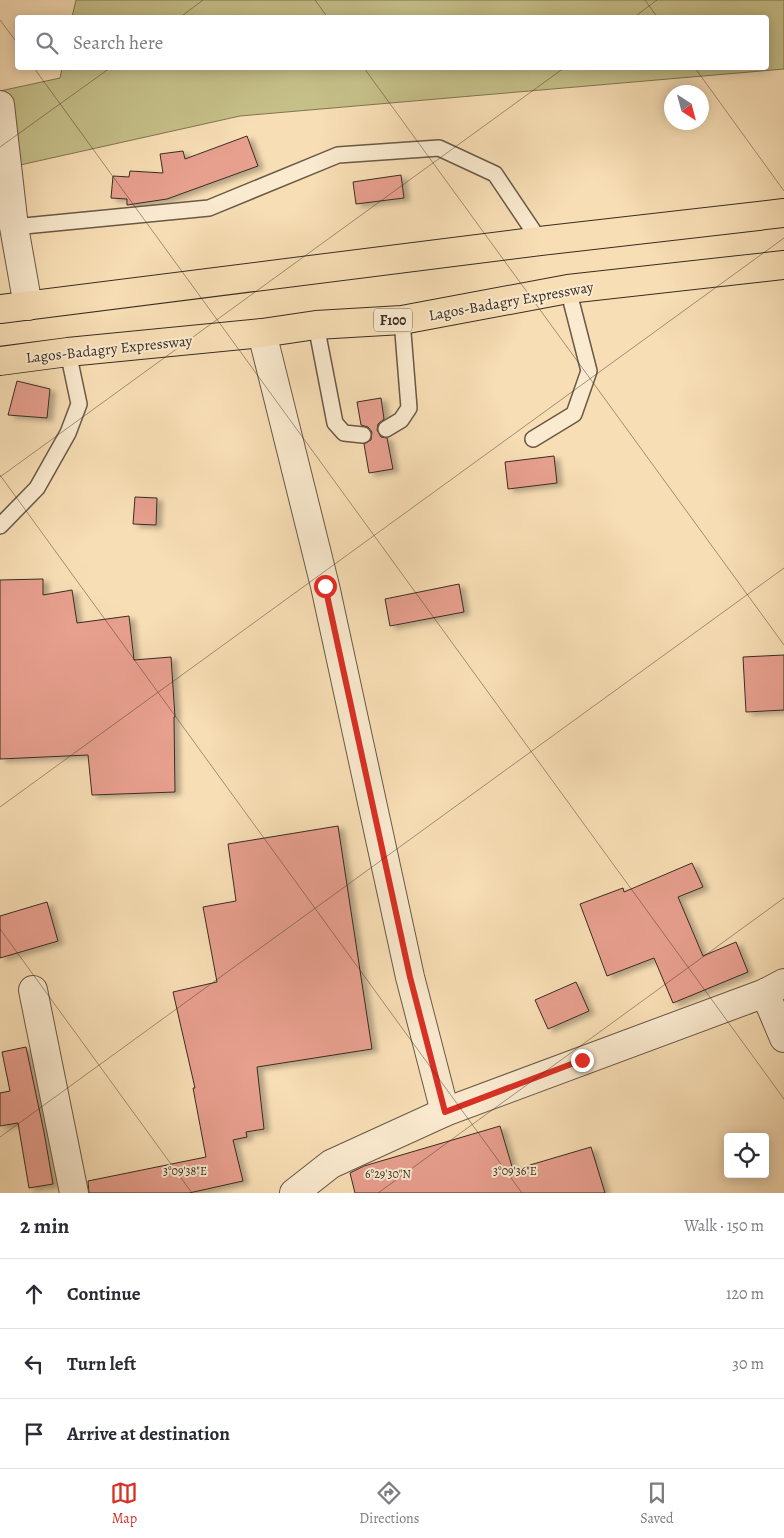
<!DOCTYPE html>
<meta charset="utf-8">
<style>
:root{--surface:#fff;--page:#f2f2f3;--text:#2b2b33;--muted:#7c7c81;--line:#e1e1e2;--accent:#d93025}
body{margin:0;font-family:Alegreya,serif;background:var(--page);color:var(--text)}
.controls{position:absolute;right:15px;bottom:15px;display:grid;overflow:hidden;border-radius:5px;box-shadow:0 2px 12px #0003}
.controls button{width:45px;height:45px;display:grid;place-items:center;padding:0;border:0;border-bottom:1px solid var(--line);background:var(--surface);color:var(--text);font:25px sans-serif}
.compass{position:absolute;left:664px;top:85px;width:45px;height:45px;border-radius:50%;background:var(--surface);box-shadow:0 2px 12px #0003;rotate:144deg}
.stop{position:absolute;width:15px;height:15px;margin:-11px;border:4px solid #d93025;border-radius:50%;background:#fff}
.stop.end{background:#d93025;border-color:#fff;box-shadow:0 1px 5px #0008}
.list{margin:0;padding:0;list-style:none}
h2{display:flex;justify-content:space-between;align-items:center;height:65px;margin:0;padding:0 20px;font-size:21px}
h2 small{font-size:16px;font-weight:400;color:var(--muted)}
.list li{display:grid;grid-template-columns:32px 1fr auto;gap:15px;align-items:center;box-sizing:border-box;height:70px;padding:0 20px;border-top:1px solid var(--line)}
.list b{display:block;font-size:19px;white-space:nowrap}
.list em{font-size:16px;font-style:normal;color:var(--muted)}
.icon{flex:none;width:28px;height:28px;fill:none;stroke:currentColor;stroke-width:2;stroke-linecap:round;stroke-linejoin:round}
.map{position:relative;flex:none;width:784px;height:1193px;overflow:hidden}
.search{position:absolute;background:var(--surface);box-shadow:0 2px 12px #0003;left:15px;right:15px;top:15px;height:55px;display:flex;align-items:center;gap:12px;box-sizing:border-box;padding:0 18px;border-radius:5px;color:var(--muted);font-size:19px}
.sheet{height:275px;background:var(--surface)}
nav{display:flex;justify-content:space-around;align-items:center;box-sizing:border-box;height:70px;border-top:1px solid var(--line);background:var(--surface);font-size:14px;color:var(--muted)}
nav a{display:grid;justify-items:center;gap:2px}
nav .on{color:var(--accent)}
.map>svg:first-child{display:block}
.green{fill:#c5bf88;stroke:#7f7654}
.building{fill:#e79f8e;stroke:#392d21;filter:url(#shadow)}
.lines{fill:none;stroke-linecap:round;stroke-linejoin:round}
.lane-casing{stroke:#695946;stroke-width:18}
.street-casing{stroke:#695946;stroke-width:30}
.highway-casing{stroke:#392d21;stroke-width:30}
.lane{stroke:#faeacf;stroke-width:15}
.street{stroke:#faeacf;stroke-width:28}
.highway{stroke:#f8deb5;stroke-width:28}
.route{stroke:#d93025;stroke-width:6}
.ticks{fill:none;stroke:#392d21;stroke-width:1;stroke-opacity:0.45}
.labels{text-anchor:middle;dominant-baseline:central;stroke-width:4;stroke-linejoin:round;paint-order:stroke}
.shield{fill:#faeacf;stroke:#736655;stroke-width:1}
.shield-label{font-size:14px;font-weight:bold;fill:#392d21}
.street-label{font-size:15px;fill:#392d21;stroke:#faeacf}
.ticks-label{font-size:12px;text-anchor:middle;fill:#392d21;stroke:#faeacf;stroke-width:4;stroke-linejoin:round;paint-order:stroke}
</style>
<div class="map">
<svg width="784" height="1193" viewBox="0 0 784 1193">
<defs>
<filter id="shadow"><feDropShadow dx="5.5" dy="3" stdDeviation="2.5" flood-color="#0004"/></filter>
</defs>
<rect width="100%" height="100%" fill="#f8deb5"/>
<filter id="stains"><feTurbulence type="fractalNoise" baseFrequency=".004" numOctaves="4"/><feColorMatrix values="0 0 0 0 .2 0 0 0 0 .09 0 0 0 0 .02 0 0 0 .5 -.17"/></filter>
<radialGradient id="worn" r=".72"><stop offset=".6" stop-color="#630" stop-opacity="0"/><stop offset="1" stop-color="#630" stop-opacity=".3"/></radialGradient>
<path class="green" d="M 76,0 L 784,0 L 784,69 L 240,116 L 11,167 L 0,175 L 0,91 L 60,78 L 62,68 L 766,68 L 766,18 L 72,17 Z"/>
<g class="building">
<path d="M 247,136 L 258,166 L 167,199 L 127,205 L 127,199 L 111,198 L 113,176 L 129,177 L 130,171 L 163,173 L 160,154 L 183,151 L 185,159 Z"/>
<path d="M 401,175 L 404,198 L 356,204 L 353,182 Z"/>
<path d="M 17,381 L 50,389 L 47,418 L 8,415 Z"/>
<path d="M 381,398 L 384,419 L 378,424 L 377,430 L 381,437 L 387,438 L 393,469 L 369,473 L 364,444 L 371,440 L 372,432 L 368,427 L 361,425 L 357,402 Z"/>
<path d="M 554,456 L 557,483 L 508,489 L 505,462 Z"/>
<path d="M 135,497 L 157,498 L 156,525 L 133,524 Z"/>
<path d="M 43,579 L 43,595 L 72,590 L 77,623 L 129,616 L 134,660 L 171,657 L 175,717 L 174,717 L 175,792 L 92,795 L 88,755 L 0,759 L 0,580 Z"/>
<path d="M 459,584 L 464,612 L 390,626 L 385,599 Z"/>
<path d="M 784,655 L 784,710 L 746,712 L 743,657 Z"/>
<path d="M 338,826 L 372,1049 L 257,1067 L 264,1129 L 246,1132 L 247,1137 L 233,1140 L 243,1181 L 189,1193 L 89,1193 L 88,1181 L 206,1157 L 193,1088 L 195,1088 L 173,992 L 217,982 L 203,907 L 236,901 L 228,844 Z"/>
<path d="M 692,863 L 703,887 L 678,897 L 703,956 L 736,942 L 748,972 L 673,1003 L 654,958 L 607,976 L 580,904 L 623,888 L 624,892 Z"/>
<path d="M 47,902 L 58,941 L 0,958 L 0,916 Z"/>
<path d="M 576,982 L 589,1011 L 548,1029 L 535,1000 Z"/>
<path d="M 26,1047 L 44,1132 L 53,1184 L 29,1188 L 18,1123 L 0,1126 L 0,1093 L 10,1091 L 2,1052 Z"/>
<path d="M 500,1126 L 513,1170 L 591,1147 L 605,1193 L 355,1193 L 350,1173 L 364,1166 Z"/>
</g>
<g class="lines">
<defs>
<g id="lane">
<path d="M 14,227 L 209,208 L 338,155 L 439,148 L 495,174 L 540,241"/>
<path d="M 316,325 L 335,423 L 344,433 L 363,435"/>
<path d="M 386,429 L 401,420 L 409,408 L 402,320"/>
<path d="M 533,439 L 574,414 L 589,371 L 568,289"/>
<path d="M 0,526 L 37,488 L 68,433 L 79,404 L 68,352"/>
</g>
<g id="street">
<path d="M 0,105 L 14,227 L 28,306"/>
<path d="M 262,333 L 325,586 L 410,977 L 445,1112"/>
<path d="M 33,990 L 74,1193"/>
<path d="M 765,993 L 784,1038"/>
<path d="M 294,1193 L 331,1164 L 445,1112 L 765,993 L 784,983"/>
</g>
<g id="highway">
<path d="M 0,309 L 540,241 L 784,213"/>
<path d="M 0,361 L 68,352 L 262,333 L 316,325 L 402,320 L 568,289 L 784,265"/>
</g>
</defs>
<use href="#lane" class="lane-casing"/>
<use href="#street" class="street-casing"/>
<use href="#highway" class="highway-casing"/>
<use href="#lane" class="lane"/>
<use href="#street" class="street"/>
<use href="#highway" class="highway"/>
</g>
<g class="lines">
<path class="route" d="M 325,586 L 410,977 L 445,1112 L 582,1060"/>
</g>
<path class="ticks" d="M 315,0 L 328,18M 645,0 L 658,18M 179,18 L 203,0M 633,18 L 657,0M 0,20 L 18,44M 34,68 L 784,1099M 364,68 L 784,645M 695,68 L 784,191M 0,147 L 110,68M 0,475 L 522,1193M 0,477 L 564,68M 0,807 L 784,238M 0,929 L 192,1193M 0,1137 L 784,568M 378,1193 L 784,898"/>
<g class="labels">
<rect class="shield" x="374" y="308.5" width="38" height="23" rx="4"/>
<g class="shield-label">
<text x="393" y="320">F100</text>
</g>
<g class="street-label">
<text transform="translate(511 301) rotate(-10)">Lagos-Badagry Expressway</text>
<text transform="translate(109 349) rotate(-6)">Lagos-Badagry Expressway</text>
</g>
</g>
<g class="ticks-label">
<text x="185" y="1175">3°09'38"E</text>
<text x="515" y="1175">3°09'36"E</text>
<text x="388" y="1178">6°29'30"N</text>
</g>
<rect width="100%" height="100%" filter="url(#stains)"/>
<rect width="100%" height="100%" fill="url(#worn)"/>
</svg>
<div class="controls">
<button><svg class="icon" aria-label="locate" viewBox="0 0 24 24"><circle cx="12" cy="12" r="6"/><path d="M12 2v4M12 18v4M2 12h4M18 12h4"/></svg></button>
</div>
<svg class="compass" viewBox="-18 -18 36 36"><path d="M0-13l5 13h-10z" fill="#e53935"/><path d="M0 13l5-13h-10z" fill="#7c7c81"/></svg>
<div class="stop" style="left:325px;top:586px"></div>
<div class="stop end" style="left:582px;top:1060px"></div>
<div class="search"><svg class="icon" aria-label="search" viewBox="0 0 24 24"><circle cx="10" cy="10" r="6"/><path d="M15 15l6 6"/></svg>Search here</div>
</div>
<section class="sheet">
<h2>2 min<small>Walk · 150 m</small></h2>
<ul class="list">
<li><svg class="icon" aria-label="ahead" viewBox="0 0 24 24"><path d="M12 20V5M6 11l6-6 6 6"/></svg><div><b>Continue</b></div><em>120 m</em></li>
<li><svg class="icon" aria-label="left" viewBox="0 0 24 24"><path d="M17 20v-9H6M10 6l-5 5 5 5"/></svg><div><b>Turn left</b></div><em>30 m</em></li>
<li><svg class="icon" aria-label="arrive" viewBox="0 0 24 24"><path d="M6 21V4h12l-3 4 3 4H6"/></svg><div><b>Arrive at destination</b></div></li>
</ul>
</section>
<nav>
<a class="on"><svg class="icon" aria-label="map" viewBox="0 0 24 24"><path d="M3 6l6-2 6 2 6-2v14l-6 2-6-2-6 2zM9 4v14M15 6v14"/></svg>Map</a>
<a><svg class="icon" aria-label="directions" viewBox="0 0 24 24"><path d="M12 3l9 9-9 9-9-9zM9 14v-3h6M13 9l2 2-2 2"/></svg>Directions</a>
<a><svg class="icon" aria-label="saved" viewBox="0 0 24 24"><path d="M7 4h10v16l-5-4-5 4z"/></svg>Saved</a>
</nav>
